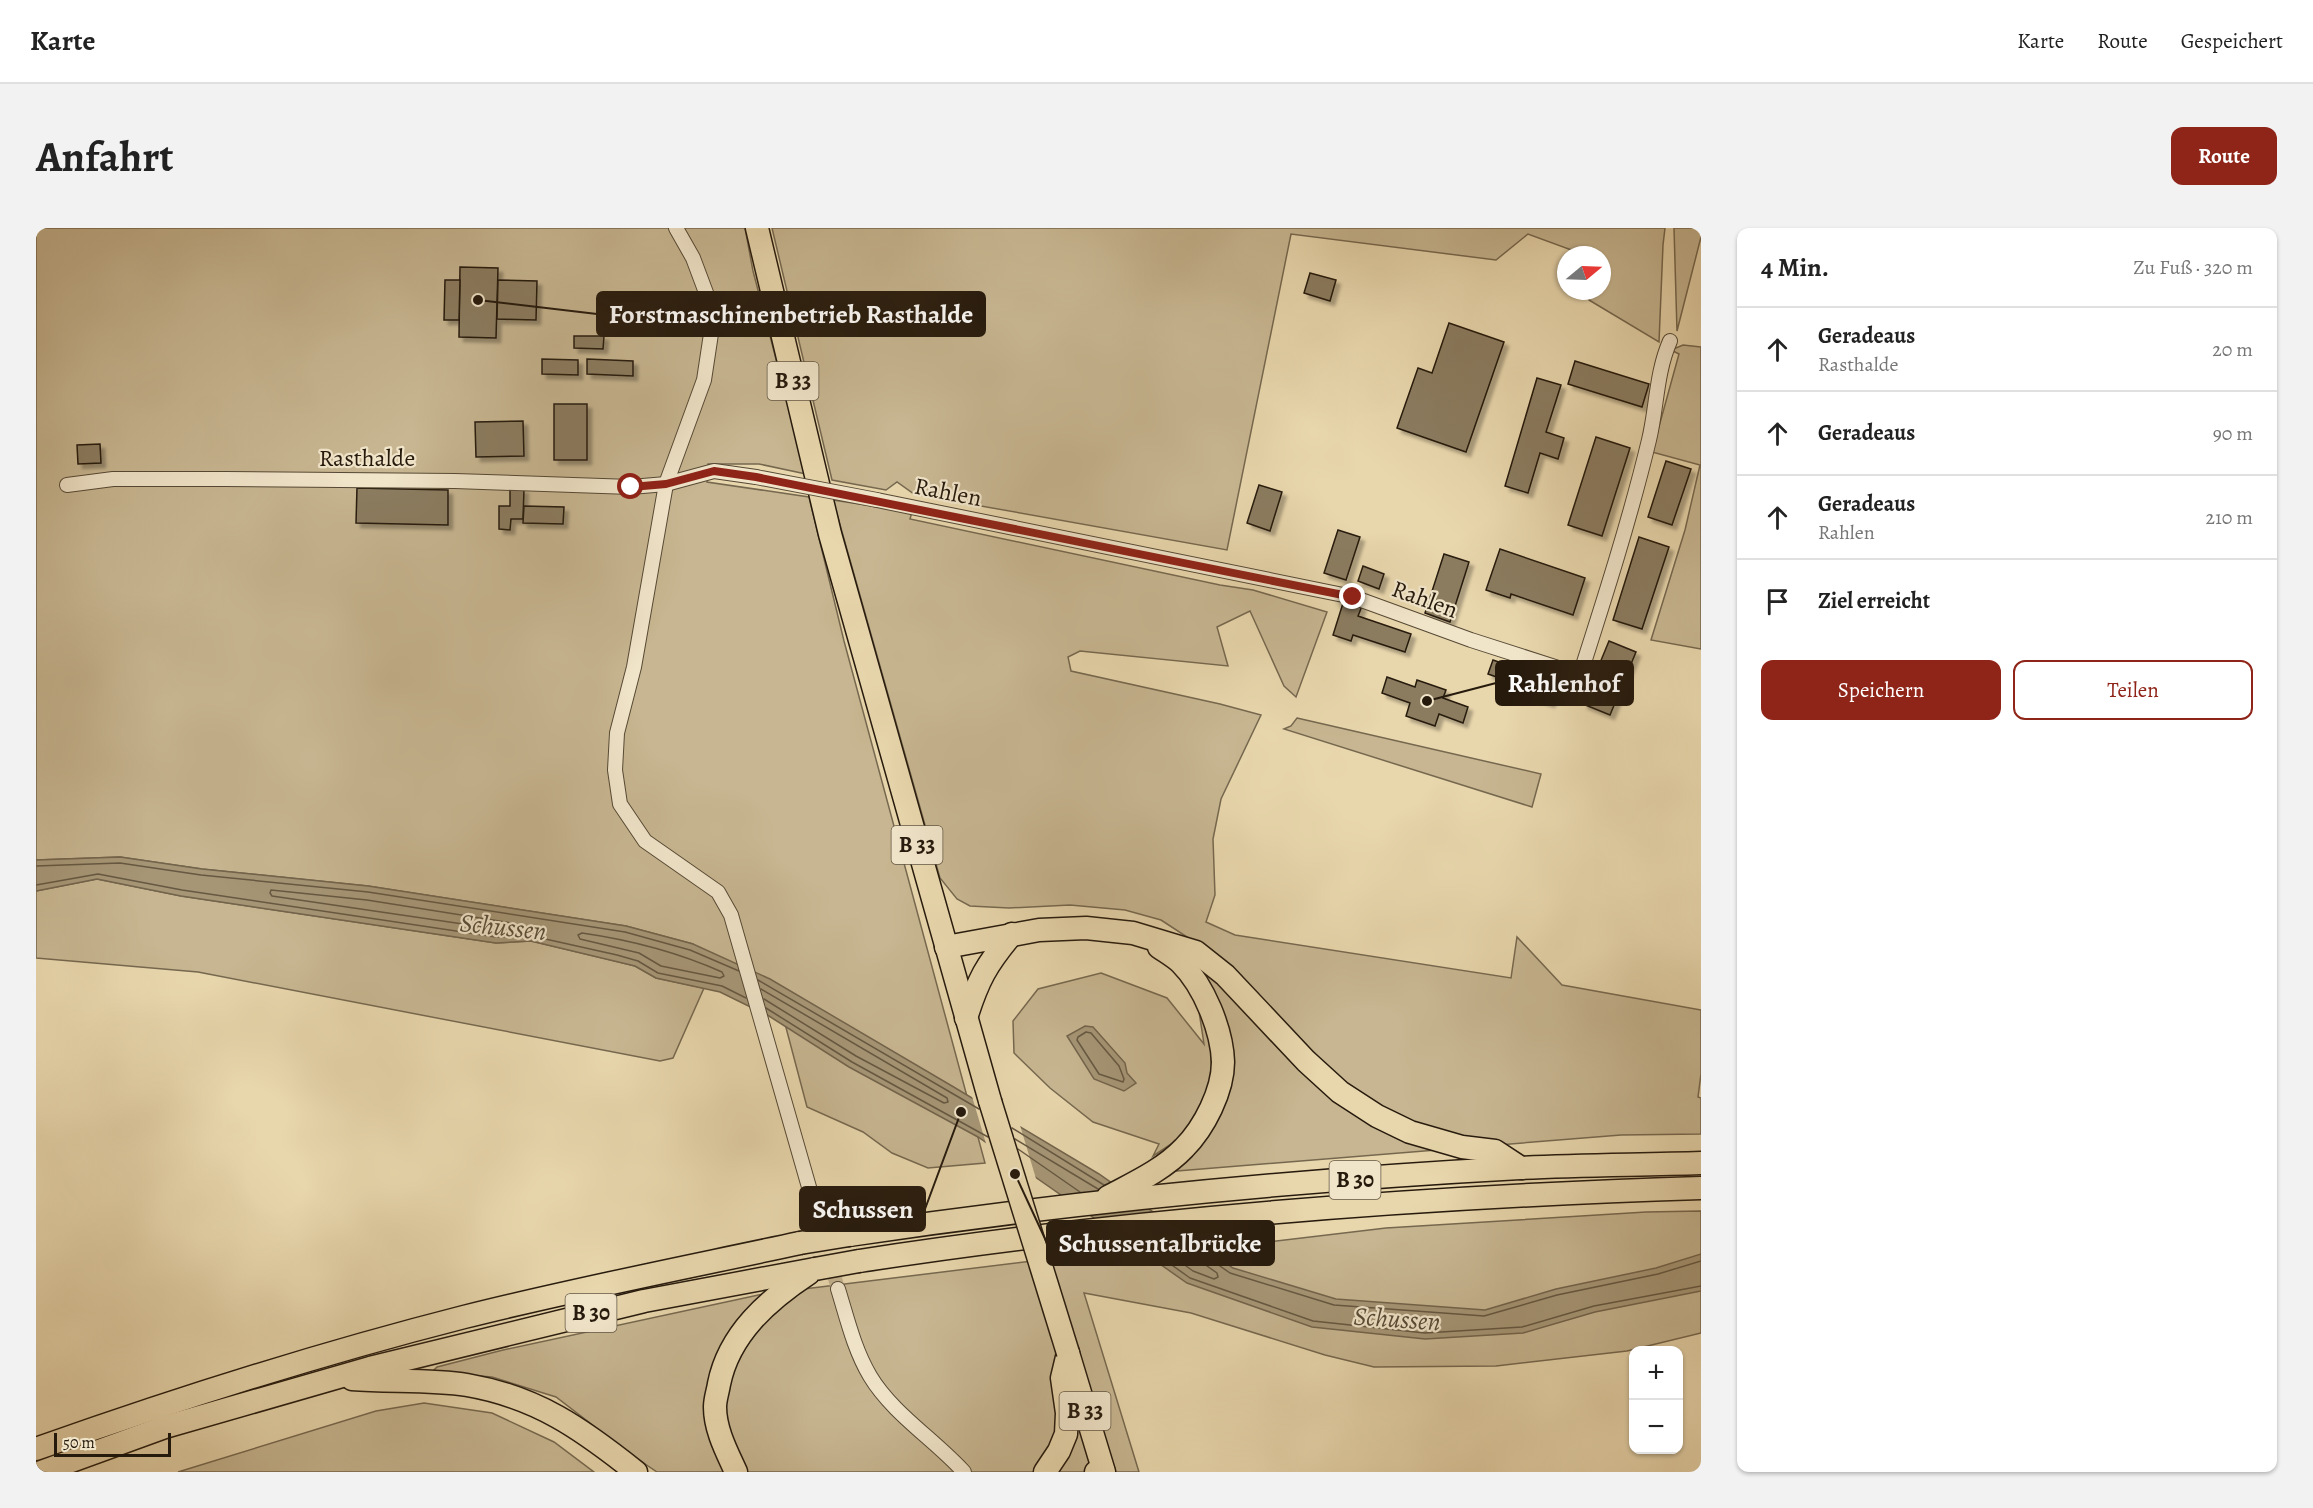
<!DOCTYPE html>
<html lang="de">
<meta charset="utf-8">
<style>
:root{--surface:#fff;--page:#f2f2f2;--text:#222;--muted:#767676;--line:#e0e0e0;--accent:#8f2418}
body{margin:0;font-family:Alegreya,serif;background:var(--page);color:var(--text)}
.controls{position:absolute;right:18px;bottom:18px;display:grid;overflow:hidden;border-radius:12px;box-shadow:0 2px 4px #0004}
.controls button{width:54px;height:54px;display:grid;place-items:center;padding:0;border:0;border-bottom:2px solid var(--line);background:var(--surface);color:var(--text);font:30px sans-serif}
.compass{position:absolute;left:1521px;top:18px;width:54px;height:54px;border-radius:50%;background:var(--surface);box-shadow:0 2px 4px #0004;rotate:71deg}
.scale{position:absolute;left:18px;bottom:15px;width:117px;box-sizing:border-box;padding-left:6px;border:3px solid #261a0d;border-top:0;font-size:16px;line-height:21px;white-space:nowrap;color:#261a0d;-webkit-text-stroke:4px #f0e4c9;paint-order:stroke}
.stop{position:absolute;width:18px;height:18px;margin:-14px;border:4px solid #8f2418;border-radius:50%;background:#fff}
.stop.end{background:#8f2418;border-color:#fff;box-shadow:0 2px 6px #0008}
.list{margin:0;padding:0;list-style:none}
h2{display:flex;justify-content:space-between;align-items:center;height:78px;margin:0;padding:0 24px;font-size:26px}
h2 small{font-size:20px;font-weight:400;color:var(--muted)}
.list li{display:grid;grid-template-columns:39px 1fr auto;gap:18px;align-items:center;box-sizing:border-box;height:84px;padding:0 24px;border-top:2px solid var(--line)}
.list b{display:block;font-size:22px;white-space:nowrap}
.list p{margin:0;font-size:20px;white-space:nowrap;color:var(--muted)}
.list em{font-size:20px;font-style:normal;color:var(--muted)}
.actions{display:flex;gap:12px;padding:18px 24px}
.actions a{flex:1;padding:14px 0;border:2px solid var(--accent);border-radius:12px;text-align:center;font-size:21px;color:var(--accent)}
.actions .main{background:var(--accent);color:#fff}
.icon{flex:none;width:33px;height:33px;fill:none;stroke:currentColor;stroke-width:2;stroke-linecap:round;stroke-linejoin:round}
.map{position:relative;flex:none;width:1665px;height:1244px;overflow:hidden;border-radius:12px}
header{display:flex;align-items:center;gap:36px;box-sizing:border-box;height:84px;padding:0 30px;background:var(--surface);border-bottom:2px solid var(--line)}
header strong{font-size:28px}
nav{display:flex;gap:33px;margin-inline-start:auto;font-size:21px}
.intro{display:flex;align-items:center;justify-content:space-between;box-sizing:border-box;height:144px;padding:0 36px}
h1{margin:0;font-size:42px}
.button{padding:15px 27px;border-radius:12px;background:var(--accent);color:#fff;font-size:21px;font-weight:700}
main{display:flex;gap:36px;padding:0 36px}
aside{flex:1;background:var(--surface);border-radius:12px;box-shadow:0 2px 4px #0004}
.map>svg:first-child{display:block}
.green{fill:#c7b691;stroke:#76684f;stroke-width:1.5}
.water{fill:#a69676;stroke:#73644c;stroke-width:1.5}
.pier{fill:#e8d6ac}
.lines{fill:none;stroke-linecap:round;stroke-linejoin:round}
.shore{stroke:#665842;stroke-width:1.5}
.building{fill:#8b7c60;stroke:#261a0d;stroke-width:1.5;filter:url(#shadow)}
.minor-tunnel{stroke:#c1b08c;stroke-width:14;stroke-dasharray:14 7;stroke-linecap:butt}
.minor-casing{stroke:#564935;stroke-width:16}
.primary-casing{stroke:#261a0d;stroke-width:25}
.trunk-casing{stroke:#261a0d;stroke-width:25}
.minor{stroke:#f0e4c9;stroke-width:14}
.primary{stroke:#e8d6ac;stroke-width:22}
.trunk{stroke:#e8d6ac;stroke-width:22}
.minor-bridge-casing{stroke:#564935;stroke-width:16;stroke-linecap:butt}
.primary-bridge-casing{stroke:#261a0d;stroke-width:25;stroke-linecap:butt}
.trunk-bridge-casing{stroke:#261a0d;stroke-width:25;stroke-linecap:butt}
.minor-bridge{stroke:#f0e4c9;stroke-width:14}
.primary-bridge{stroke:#e8d6ac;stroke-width:22}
.trunk-bridge{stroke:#e8d6ac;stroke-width:22}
.route{stroke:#8f2418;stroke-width:8}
.labels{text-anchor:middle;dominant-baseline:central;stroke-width:4.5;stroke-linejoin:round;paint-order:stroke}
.shield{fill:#f0e4c9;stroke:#635745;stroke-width:1.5}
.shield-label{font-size:22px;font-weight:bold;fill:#261a0d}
.street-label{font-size:24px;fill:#261a0d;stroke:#f0e4c9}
.water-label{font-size:26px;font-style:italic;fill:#594c37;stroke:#f0e4c9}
.leader{fill:none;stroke:#261a0d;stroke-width:2}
.callout-dot{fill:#261a0d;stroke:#f0e4c9;stroke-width:2}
.callout{fill:#261a0d;stroke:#261a0d;stroke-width:2}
.callout-label{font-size:26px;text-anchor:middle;font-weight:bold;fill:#fff}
</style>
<header>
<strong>Karte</strong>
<nav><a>Karte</a><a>Route</a><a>Gespeichert</a></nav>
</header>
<div class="intro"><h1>Anfahrt</h1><a class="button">Route</a></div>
<main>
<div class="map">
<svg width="1665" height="1244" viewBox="0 0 1665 1244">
<defs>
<filter id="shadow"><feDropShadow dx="4.5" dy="4.5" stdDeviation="1.5" flood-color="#0004"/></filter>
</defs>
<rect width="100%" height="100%" fill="#e8d6ac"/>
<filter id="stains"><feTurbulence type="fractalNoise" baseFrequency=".00333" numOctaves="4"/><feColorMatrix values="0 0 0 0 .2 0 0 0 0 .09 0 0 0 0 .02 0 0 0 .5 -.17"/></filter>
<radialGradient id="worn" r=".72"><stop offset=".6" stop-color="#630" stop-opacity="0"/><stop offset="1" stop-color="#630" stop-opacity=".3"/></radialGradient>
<g class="green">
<path d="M 0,0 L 709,0 L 717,43 L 770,246 L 723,236 L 672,236 L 671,254 L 773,269 L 808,413 L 949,935 L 892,940 L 856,925 L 827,904 L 771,879 L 748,792 L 657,716 L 590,698 L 332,658 L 166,641 L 84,629 L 0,632 Z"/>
<path d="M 736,0 L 1629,0 L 1627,17 L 1623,114 L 1553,72 L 1554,63 L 1566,63 L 1566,27 L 1549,27 L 1492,6 L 1460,32 L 1255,6 L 1191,322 L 878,266 L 861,254 L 850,262 L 796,252 Z"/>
<path d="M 1638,0 L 1665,0 L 1665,9 L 1641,103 Z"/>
<path d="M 1647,117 L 1665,119 L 1665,421 L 1615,412 L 1649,302 L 1664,237 L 1616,224 L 1643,126 L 1635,122 Z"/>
<path d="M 797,272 L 876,284 L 874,291 L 1184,357 L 1217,362 L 1291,384 L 1260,469 L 1248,458 L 1214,383 L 1181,399 L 1192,438 L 1044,423 L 1032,429 L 1035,443 L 1184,476 L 1225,487 L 1185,571 L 1177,611 L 1179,667 L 1170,694 L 1199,707 L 1475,750 L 1481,709 L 1526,757 L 1665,782 L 1665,846 L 1662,869 L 1665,870 L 1665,906 L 1585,907 L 1116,945 L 1148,921 L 1187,835 L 1145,734 L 1168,720 L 1125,692 L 1089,682 L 1034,677 L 973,680 L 934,678 L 921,671 L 904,650 Z"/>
<path d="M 1261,490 L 1505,546 L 1496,579 L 1248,501 L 1255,498 Z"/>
<path d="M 61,651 L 145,668 L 460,715 L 495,713 L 579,733 L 599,738 L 620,750 L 668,760 L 637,830 L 624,833 L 162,744 L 0,730 L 0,663 Z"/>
<path d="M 1065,745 L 1131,770 L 1168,816 L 1162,777 L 1174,809 L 1176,852 L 1162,887 L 1143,911 L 1117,928 L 1123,916 L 1057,894 L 1014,860 L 978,825 L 977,793 L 1002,761 Z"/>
<path d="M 1665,983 L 1665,1105 L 1591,1123 L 1460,1138 L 1338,1139 L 1289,1127 L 1155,1085 L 1048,1065 L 1103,1244 L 621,1244 L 593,1225 L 520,1169 L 456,1149 L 396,1144 L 401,1139 L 467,1122 L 727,1066 L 1037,1028 L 1224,1015 L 1350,1000 L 1610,984 Z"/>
<path d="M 388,1175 L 456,1185 L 518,1214 L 558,1244 L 142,1244 L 340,1183 Z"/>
</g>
<g class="water">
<path d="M 84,629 L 166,641 L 332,658 L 590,698 L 657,716 L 734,751 L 916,858 L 1063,946 L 1197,1040 L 1300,1071 L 1449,1082 L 1520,1061 L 1620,1040 L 1665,1026 L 1665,1063 L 1559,1084 L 1487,1105 L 1389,1111 L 1276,1099 L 1151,1055 L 942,909 L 813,839 L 733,788 L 684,764 L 620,750 L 599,738 L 495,713 L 460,715 L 145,668 L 61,651 L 0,663 L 0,632 Z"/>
<path d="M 1049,798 L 1057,799 L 1089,835 L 1091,845 L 1100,855 L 1088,863 L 1058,851 L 1031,808 Z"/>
</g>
<path class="pier" d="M 935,865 L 983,894 L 1001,954 L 951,919 Z"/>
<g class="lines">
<g class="shore">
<path d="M 0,638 L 84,635 L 165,647 L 332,664 L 589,704 L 654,722 L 703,743"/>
<path d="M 0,657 L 62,646 L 146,662 L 460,709 L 496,708 L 581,727 L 602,733 L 622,745 L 686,758 L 710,770"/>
<path d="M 235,662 L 331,672 L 475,695 L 477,698 L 475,701 L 461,701 L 236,668 L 234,665 Z"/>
<path d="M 546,705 C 595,712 641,724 686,744 L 688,748 L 684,750 L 625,738 L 603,725 L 544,711 L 542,707 Z"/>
<path d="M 722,752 L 943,881"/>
<path d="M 725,761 L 911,870 L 912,874 L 908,875 L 820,828 L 728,771"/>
<path d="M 730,780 L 816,834 L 952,909"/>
<path d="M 1050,804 L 1055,805 L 1083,838 L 1088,851 L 1087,854 L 1063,846 L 1041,812 L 1042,809 Z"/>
<path d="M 976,900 L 1068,957"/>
<path d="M 979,911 L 1062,961"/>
<path d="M 982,921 L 1044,964"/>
<path d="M 1138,1006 L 1194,1045 L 1298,1077 L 1448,1088 L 1521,1067 L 1622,1046 L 1665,1033"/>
<path d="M 1110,1009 L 1157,1043 L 1178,1051 L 1182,1049 L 1181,1045 L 1127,1007"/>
<path d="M 1098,1010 L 1154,1050 L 1277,1093 L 1389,1105 L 1486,1099 L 1558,1078 L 1665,1058"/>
</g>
</g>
<g class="building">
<path d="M 424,39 L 462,40 L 460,110 L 423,109 Z"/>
<path d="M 1274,45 L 1300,52 L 1294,73 L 1268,65 Z"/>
<path d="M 409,52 L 424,52 L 423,92 L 408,92 Z"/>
<path d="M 462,52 L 501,53 L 500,92 L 461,91 Z"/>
<path d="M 1413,95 L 1468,114 L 1430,224 L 1361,200 L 1382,140 L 1396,145 Z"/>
<path d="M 538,108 L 568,108 L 567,121 L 538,120 Z"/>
<path d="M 506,131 L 542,132 L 542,147 L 506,146 Z"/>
<path d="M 551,131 L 597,133 L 597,148 L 551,146 Z"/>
<path d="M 1539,133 L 1613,156 L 1606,179 L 1532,156 Z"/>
<path d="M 1501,150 L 1525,157 L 1510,204 L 1528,210 L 1522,231 L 1504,225 L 1492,265 L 1469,258 Z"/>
<rect x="518" y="176" width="33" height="56"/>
<path d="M 487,193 L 488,228 L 440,229 L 439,194 Z"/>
<path d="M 1560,209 L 1594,220 L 1566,308 L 1532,297 Z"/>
<path d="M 64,216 L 65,235 L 42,236 L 41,217 Z"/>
<path d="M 1630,233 L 1655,241 L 1636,297 L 1612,289 Z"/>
<path d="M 1223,257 L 1246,264 L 1234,303 L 1211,295 Z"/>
<path d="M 321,260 L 412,262 L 412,297 L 320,295 Z"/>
<path d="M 474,261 L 488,261 L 487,291 L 475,291 L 474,302 L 463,301 L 463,278 L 474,278 Z"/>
<path d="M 488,278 L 528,279 L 527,296 L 487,295 Z"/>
<path d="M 1302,302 L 1324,309 L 1310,352 L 1288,345 Z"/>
<path d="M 1603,309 L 1633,319 L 1606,401 L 1577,392 Z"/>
<path d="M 1464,321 L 1549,350 L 1537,387 L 1475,366 L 1474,370 L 1450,362 Z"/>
<path d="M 1408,326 L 1433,334 L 1414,394 L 1389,385 Z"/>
<path d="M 1327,338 L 1348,346 L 1343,361 L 1322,353 Z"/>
<path d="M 1308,372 L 1326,378 L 1322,388 L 1375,406 L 1369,424 L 1317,407 L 1315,413 L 1297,407 Z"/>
<path d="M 1573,413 L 1600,424 L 1574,487 L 1547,476 Z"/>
<path d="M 1457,432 L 1503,448 L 1504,445 L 1523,452 L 1514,475 L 1496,468 L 1498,462 L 1452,446 Z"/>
<path d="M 1351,449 L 1379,459 L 1381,452 L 1410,462 L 1407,470 L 1432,479 L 1427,495 L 1403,486 L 1399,498 L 1370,488 L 1374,475 L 1346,465 Z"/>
</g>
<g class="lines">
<path class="minor-tunnel" d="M 781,987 L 802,1061"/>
<defs>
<g id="minor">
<path d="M 640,0 L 657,30 L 678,86 L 668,152 L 630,256 L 598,439 L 581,505 L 579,542 L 584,576 L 609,613 L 682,664 L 695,687 L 781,987"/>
<path d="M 31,257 L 77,251 L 189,251 L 419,253 L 595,259 L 630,256 L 678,243 L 720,249"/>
<path d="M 841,272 L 1317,369 L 1435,412 L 1544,447 C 1569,369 1594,291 1613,212 C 1621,179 1620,145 1634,113"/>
<path d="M 802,1061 C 811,1090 818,1121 834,1148 C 856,1185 899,1212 928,1244"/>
</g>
<g id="primary">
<path d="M 721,0 L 794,306 L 954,873"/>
<path d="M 1032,1125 L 1068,1244"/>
</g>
<g id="trunk">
<path d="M 910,719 L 1003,702 L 1050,700 L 1097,705 L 1160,724 L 1189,747 L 1270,833 L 1304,864 L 1341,888 L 1374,904 L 1426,919 L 1459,923 L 1485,940"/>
<path d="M 930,790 C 942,752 950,737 976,706"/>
<path d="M 1072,969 C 1098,955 1127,942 1148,920 C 1168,900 1187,863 1187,834 C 1186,802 1168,758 1145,735 C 1139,729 1130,724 1123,719"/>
<path d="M 813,1007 C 1035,974 1259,952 1484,940 C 1544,937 1605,937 1665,935"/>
<path d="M 823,1033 C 1102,990 1383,969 1665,960"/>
<path d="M 316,1151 C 353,1154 395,1151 431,1157 C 501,1169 546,1201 600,1244"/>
<path d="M 0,1221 C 141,1171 283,1126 428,1089 C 539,1061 652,1039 764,1015"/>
<path d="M 5,1244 L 129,1199 L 334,1140 L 608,1073 L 779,1041"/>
<path d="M 700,1244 C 691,1224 679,1202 679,1179 C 679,1171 682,1163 683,1156 C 693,1106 732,1072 773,1045"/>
<path d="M 1009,1244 L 1023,1223 L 1030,1206 L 1031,1185 L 1026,1150 L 1032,1125"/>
<path d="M 1060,1244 L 1067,1242"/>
</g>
</defs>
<use href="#minor" class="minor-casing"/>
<use href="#primary" class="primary-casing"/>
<use href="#trunk" class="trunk-casing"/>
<use href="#minor" class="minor"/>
<use href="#primary" class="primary"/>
<use href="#trunk" class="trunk"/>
<defs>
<path id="minor-bridge" d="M 720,249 L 841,272"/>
<path id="primary-bridge" d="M 954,873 L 1032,1125"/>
<g id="trunk-bridge">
<path d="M 764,1015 L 813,1007"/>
<path d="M 779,1041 L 823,1033"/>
</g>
</defs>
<use href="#minor-bridge" class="minor-bridge-casing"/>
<use href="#primary-bridge" class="primary-bridge-casing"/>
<use href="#trunk-bridge" class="trunk-bridge-casing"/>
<use href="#minor-bridge" class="minor-bridge"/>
<use href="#primary-bridge" class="primary-bridge"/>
<use href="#trunk-bridge" class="trunk-bridge"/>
</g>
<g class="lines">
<path class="route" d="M 595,259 L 630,256 L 678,243 L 720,249 L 1317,369"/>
</g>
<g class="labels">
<g class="shield">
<rect x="731.5" y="134" width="51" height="38" rx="4.5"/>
<rect x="855.5" y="598" width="51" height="38" rx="4.5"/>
<rect x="1293.5" y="933" width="51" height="38" rx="4.5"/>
<rect x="529.5" y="1066" width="51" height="38" rx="4.5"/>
<rect x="1023.5" y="1164" width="51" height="38" rx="4.5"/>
</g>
<g class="shield-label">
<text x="757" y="153">B 33</text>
<text x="881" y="617">B 33</text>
<text x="1319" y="952">B 30</text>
<text x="555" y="1085">B 30</text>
<text x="1049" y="1183">B 33</text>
</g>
<g class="street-label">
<text x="331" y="230">Rasthalde</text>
<text transform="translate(912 264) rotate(11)">Rahlen</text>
<text transform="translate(1389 371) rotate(20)">Rahlen</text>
</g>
<g class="water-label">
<text transform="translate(467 699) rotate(6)">Schussen</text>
<text transform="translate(1361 1091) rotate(4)">Schussen</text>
</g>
</g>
<path class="leader" d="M442 72L561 86M1391 473L1460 455M925 884L889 981M979 946L1011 1015"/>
<g class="callout-dot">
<circle cx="442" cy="72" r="6"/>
<circle cx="1391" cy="473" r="6"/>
<circle cx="925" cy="884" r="6"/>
<circle cx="979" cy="946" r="6"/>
</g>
<g class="callout">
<rect x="561" y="64" width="388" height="44" rx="6"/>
<rect x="1460" y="433" width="137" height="44" rx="6"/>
<rect x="764" y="959" width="125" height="44" rx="6"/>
<rect x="1011" y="993" width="227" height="44" rx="6"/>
</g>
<g class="callout-label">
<text x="755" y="95">Forstmaschinenbetrieb Rasthalde</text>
<text x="1528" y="464">Rahlenhof</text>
<text x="827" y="990">Schussen</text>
<text x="1124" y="1024">Schussentalbrücke</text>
</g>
<rect width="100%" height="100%" filter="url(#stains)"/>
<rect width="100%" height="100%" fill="url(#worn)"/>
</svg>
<div class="controls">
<button>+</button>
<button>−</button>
</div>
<svg class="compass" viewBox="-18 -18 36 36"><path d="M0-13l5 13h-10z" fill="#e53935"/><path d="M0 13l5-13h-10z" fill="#767676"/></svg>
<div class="scale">50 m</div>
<div class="stop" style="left:595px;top:259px"></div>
<div class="stop end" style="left:1317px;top:369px"></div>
</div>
<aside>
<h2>4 Min.<small>Zu Fuß · 320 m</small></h2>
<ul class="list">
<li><svg class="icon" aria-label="ahead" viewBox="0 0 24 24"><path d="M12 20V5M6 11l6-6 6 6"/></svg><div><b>Geradeaus</b><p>Rasthalde</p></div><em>20 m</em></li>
<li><svg class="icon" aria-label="ahead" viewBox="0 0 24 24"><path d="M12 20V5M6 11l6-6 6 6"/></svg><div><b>Geradeaus</b></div><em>90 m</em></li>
<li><svg class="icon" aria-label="ahead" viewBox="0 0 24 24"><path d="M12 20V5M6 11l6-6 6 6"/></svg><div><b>Geradeaus</b><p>Rahlen</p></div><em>210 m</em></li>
<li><svg class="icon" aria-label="arrive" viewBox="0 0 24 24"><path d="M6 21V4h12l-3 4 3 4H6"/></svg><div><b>Ziel erreicht</b></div></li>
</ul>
<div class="actions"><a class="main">Speichern</a><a>Teilen</a></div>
</aside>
</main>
